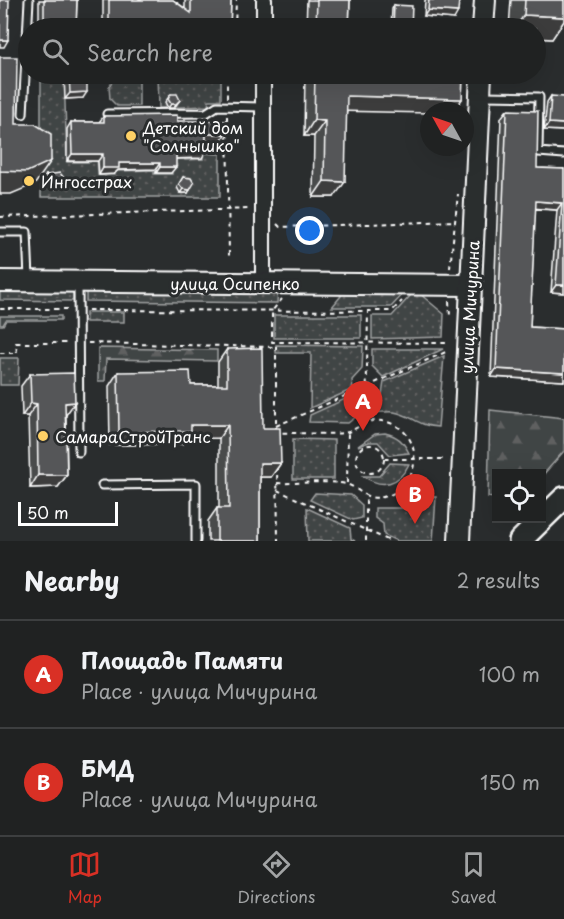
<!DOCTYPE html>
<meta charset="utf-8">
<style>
:root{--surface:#202222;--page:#282a2a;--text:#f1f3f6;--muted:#a2a4a5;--line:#3d3f40;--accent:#d93025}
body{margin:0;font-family:"Playpen Sans",sans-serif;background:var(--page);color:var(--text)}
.controls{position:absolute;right:18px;bottom:18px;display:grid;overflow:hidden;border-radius:0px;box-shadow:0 6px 24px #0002}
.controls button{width:54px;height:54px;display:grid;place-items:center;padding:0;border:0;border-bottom:2px solid var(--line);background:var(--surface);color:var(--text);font:30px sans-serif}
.compass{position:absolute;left:420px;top:102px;width:54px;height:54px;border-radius:50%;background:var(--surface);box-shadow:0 6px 24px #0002;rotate:310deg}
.scale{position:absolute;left:18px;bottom:15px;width:100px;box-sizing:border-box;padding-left:6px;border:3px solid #fff;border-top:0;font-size:16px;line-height:21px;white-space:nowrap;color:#fff;-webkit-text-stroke:4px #2a2d2e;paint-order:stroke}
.you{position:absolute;left:310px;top:231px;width:21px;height:21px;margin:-15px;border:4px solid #fff;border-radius:50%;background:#1a73e8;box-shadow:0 0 0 9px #1a73e833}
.badge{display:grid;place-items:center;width:39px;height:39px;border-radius:50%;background:var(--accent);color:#fff;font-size:20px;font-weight:700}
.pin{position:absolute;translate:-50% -50px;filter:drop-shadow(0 2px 3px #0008)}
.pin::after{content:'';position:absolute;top:32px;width:21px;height:18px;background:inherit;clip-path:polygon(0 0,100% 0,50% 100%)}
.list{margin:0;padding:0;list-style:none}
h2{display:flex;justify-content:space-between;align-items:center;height:78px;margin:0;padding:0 24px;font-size:26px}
h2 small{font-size:20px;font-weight:400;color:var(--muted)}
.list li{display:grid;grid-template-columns:39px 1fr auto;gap:18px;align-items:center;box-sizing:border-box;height:108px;padding:0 24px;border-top:2px solid var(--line)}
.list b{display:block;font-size:22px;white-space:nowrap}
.list p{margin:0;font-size:20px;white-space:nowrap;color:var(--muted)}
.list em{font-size:20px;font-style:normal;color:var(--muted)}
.icon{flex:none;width:33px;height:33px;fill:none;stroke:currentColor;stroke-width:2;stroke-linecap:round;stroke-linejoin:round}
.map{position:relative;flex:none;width:564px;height:541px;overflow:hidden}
.search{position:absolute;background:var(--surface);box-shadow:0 6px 24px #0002;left:18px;right:18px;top:18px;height:66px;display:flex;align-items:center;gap:15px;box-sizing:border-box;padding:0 21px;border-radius:33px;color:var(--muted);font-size:22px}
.sheet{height:294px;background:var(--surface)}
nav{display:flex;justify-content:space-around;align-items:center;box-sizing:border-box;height:84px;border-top:2px solid var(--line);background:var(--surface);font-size:16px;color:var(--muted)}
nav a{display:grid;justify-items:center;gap:3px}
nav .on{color:var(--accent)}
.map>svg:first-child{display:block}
.grass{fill:url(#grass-dots);stroke:#a0a2a2;stroke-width:1.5}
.forest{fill:url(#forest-firs);stroke:#a0a2a2;stroke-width:1.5}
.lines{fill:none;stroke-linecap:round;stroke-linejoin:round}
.service-casing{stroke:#fff;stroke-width:11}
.minor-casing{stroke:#fff;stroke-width:18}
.secondary-casing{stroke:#fff;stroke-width:24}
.primary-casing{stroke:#fff;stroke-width:26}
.path{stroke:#fff;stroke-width:2;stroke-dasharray:4.5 4.5;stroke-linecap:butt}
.service{stroke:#2a2d2e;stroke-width:7}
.minor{stroke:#2a2d2e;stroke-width:14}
.secondary{stroke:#2a2d2e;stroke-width:20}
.primary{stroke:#2a2d2e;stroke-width:21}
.wall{fill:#494b4c;stroke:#fff;stroke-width:1.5}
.shaded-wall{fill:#3c3d3e;stroke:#fff;stroke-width:1.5}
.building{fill:#555758;stroke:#fff;stroke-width:1.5}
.poi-dot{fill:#ffd166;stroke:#2a2d2e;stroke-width:2}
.labels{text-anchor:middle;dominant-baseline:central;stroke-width:6;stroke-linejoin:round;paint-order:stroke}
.poi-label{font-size:16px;fill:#fff;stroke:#2a2d2e;text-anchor:start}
.street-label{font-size:16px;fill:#fff;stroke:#2a2d2e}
</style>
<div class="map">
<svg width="564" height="541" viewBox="0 0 564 541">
<defs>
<pattern id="grass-dots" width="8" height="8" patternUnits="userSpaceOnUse" patternTransform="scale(1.5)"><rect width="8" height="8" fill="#414445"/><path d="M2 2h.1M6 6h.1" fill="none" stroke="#5e6061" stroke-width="1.8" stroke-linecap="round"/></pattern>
<pattern id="forest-firs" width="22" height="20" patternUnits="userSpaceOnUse" patternTransform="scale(1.5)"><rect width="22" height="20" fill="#414445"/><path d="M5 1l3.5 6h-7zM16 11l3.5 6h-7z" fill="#5e6061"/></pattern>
</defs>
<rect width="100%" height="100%" fill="#2a2d2e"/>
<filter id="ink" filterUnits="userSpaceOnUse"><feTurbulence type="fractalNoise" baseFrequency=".0167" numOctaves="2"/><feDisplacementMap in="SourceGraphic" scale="12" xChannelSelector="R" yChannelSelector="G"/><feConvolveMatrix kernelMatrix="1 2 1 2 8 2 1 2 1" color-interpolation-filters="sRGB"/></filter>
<g filter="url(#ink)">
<g class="grass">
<path d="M 41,74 L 64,74 L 67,162 L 90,162 L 97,155 L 98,175 L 115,175 L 116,171 L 154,170 L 154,174 L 172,174 L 172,152 L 184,151 L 185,160 L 203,159 L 203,153 L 220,154 L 220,197 L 41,197 Z"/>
<path d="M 158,74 L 221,74 L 221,100 L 209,100 L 208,106 L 159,108 Z"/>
<path d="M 117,75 L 139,75 L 139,106 L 117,106 L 110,99 L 109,86 Z"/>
<path d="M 0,286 L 73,287 L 73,301 L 0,300 Z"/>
<path d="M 86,286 L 278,288 L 277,303 L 86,301 Z"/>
<path d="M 345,291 L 405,292 L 391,307 L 332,307 Z"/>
<path d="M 420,294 L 444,314 L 443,337 L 372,339 L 372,316 L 392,316 L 411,295 Z"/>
<rect x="86" y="312" width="38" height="10"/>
<rect x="274" y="315" width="87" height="23"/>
<path d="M 0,316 L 61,316 L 61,320 L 6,320 L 3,325 L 0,325 Z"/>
<path d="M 276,345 L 363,346 L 362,369 L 352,380 L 353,389 L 310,408 L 311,353 L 276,353 Z"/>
<path d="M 372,349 L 443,349 L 383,377 L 372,366 Z"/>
<path d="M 444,356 L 438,427 C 417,426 412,415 394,412 C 387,411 378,413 370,413 L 370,403 L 382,395 L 384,382 Z"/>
<path d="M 0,358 L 19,358 L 18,385 L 0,385 Z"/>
<path d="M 354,395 L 361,398 L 361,413 L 348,423 L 309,422 L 310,415 Z"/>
<path d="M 385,433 C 398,436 403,441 409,453 L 390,455 L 378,442 L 369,442 L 358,446 L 375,434 Z"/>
<path d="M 293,439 L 334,440 L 334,479 L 293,479 Z"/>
<path d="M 390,463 L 409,464 C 399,485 382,489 363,476 L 379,476 Z"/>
<path d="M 315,493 L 351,495 L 362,505 L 362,518 L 353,520 L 310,500 Z"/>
<path d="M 420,496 L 436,497 L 433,541 L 397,541 L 384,535 L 383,524 L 375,518 L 375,508 L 403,508 Z"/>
<path d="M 307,508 L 350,528 L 351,539 L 355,541 L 308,541 Z"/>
</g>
<g class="forest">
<path d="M 98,348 L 217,350 L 217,361 L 106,359 L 105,381 L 98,381 Z"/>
<path d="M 490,410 L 564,418 L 564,451 L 542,476 L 496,473 L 496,498 L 488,497 Z"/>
</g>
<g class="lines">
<defs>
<g id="service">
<path d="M 483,96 L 539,97 L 538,152 L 564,154"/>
<path d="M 23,114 L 29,0"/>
<path d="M 107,114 L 206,113 L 217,106 L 262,107"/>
<path d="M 0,232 L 27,232 L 29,279"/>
<path d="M 78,283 L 79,452"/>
<path d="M 102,485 L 196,484 L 196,541"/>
</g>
<g id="minor">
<path d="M 264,28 L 264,0"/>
<path d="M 263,74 L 263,284"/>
</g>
<g id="secondary">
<path d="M 483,28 L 485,0"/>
<path d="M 0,281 L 470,285"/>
<path d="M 459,541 L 481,74"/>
</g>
<path id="primary" d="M 520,541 L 564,498"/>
</defs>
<use href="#service" class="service-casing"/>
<use href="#minor" class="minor-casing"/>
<use href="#secondary" class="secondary-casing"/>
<use href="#primary" class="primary-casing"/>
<g class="path">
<path d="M 235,28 L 236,0"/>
<path d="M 227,98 L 227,74"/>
<path d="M 227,116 L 229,257"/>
<path d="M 0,217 L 251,209"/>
<path d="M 277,224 L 280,227 L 456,221"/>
<path d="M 450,268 L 458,194"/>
<path d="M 282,299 L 272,311 L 272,342 L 448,343"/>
<path d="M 449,301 L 450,316"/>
<path d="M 0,309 L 67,309"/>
<path d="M 88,310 L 392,311 L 402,301"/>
<path d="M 88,343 L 276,347"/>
<path d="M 276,346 L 276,430"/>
<path d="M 0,353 L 17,353 L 16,343 L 67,343"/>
<path d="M 366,422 L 368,311"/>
<path d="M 276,426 L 448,351"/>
<circle cx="370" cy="459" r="14"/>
<path d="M 384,459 L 443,459"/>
<path d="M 277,466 L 278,541"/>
<path d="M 277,483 C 294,484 331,480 346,484 C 360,488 364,501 383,497 C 425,488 425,427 382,421 C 367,419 360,427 348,432 C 336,436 294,432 279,433"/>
<path d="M 347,483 L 348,432"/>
<path d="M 277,490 L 390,541"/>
<path d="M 366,541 L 366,496"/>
</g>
<use href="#service" class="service"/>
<use href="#minor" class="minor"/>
<use href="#secondary" class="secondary"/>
<use href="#primary" class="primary"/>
</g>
<g class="wall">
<path d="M 39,0 L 77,0 L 76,28 L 39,28 Z"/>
<path d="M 103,0 L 173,0 L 185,8 L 185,0 L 231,0 L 230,28 L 103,28 Z"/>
<path d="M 307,0 L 350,0 L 349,28 L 306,28 Z"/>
<path d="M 425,0 L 459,0 L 454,19 L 424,16 Z"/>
<path d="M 511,0 L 564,0 L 564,21 L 552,39 L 536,38 L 536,28 L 509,28 Z"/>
<path d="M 394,5 L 411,28 L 391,28 L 392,9 Z"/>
<path d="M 64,74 L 87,74 L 83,98 L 65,99 Z"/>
<path d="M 305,74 L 463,74 L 462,99 L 454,111 L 347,111 L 334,197 L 313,197 L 314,136 L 304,136 Z"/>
<path d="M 171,94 L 180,100 L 174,108 L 168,108 L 165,102 Z"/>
<path d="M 551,96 L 564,131 L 544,130 L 547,102 Z"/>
<path d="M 507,110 L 537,168 L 564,169 L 564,293 L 551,292 L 557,210 L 535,209 L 530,327 L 564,329 L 564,381 L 491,377 L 501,118 Z"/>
<path d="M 104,116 L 177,121 L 221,141 L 206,141 L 202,158 L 176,159 L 171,173 L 156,173 L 156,169 L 118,170 L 114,174 L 99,175 L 98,161 L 67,161 L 67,129 L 71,122 L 99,122 Z"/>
<path d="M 46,175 L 62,184 L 59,188 L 52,189 L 44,178 Z"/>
<path d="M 183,177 L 188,193 L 180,193 L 177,187 Z"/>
<path d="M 227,349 L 263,428 L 281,463 L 271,477 L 260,477 L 260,541 L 208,541 L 208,521 L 217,508 L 219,508 L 219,438 L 186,439 L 182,444 L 110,445 L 109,386 L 118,372 L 191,385 L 218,385 L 218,362 Z"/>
<path d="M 30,374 L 66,415 L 67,475 L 58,487 L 30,488 L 28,416 L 22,416 L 21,386 Z"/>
</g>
<g class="shaded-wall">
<path d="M 428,10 L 458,12 L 454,19 L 424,16 Z"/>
<path d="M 524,15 L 564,17 L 564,21 L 552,39 L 536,38 L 536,28 L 515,28 Z"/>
<path d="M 0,40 L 8,40 L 4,47 L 0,47 Z"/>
<path d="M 87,92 L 83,98 L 65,99 L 70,93 Z"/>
<path d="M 347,96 L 462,99 L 454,111 L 429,111 L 429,113 L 337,111 Z"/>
<path d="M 171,104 L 176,104 L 174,108 L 168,108 Z"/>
<path d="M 314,120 L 325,121 L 314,136 L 304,136 Z"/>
<path d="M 549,123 L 564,124 L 564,131 L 544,130 Z"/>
<path d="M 206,134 L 225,134 L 221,141 L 202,141 Z"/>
<path d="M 206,151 L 202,158 L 171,159 L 176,153 Z"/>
<path d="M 72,154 L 103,154 L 98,161 L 67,161 Z"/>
<path d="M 51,161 L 35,184 L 11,194 L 0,194 L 0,171 Z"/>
<path d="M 119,163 L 160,163 L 156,169 L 118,170 L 114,174 L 99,175 L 103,168 Z"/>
<path d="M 160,167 L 176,167 L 171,173 L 156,173 Z"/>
<path d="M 324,181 L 345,182 L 334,197 L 313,197 Z"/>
<path d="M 62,184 L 59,188 L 52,189 L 55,186 Z"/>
<path d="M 183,189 L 190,190 L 188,193 L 180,193 Z"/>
<path d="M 536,201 L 562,203 L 557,210 L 531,208 Z"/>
<path d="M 556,285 L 564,285 L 564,293 L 551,292 Z"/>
<path d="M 496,369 L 564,373 L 564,381 L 491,377 Z"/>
<path d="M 75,402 L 66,415 L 57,415 L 65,403 Z"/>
<path d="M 31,403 L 37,404 L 28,416 L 22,416 Z"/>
<path d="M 191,425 L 228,425 L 219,438 L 186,439 L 182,444 L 110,445 L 119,432 Z"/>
<path d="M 260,463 L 281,463 L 271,477 L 250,477 Z"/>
<path d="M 38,475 L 67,475 L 58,487 L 30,488 Z"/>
</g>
<g class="building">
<path d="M 0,0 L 9,0 L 8,40 L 0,40 Z"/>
<path d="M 44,0 L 77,0 L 76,28 L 44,28 Z"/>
<path d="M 109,0 L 173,0 L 191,13 L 191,0 L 231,0 L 230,28 L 109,28 Z"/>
<path d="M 317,0 L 350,0 L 349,28 L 316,28 Z"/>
<path d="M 429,0 L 459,0 L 458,12 L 428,10 Z"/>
<path d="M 525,0 L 564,0 L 564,17 L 524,15 Z"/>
<path d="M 394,5 L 412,6 L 411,28 L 393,28 Z"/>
<path d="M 0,57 L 17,57 L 16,124 L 35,124 L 51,134 L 51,161 L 27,172 L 0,171 Z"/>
<path d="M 69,74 L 87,74 L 87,92 L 70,93 Z"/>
<path d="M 315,74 L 463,74 L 462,99 L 347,96 L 345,182 L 324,181 L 325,121 L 314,120 Z"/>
<path d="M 171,94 L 177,94 L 180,100 L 176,104 L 171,104 L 168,99 Z"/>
<path d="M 551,96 L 564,97 L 564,124 L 549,123 Z"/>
<path d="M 507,110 L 538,111 L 537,168 L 564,169 L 564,285 L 556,285 L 562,203 L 536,201 L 530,327 L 564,329 L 564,373 L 496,369 Z"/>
<path d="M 177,115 L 177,121 L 225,121 L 225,134 L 206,134 L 206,151 L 176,153 L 176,167 L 160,167 L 160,163 L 119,163 L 119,168 L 103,168 L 103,154 L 72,154 L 71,122 L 104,122 L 104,116 Z"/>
<path d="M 60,173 L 64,178 L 62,184 L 55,186 L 46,175 Z"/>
<path d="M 183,177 L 191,178 L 194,183 L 190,190 L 183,189 L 179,184 Z"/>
<path d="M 262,348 L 263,428 L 280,428 L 281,463 L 260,463 L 260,541 L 217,541 L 217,508 L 229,508 L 228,425 L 191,425 L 191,431 L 119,432 L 118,372 L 190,371 L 191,385 L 227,385 L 227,349 Z"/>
<path d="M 74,373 L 75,402 L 65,403 L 67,475 L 38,475 L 37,404 L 31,403 L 30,374 Z"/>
</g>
</g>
<g class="poi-dot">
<circle cx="131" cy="136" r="6"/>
<circle cx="29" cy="181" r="6"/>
<circle cx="43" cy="436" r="6"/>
</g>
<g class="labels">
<g class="poi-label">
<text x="143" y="127">Детский дом<tspan x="143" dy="18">"Солнышко"</tspan></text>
<text x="41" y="181">Ингосстрах</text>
<text x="55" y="436">СамараСтройТранс</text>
</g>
<g class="street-label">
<text x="235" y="283">улица Осипенко</text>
<text transform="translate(469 307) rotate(-87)">улица Мичурина</text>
</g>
</g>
</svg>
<div class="controls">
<button><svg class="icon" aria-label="locate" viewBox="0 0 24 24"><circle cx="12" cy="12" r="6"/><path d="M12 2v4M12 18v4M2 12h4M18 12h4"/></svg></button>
</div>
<svg class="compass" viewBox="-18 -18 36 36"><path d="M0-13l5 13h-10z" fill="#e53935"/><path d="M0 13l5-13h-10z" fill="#a2a4a5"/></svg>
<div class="scale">50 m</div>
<div class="you"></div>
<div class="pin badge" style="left:363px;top:431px">A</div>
<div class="pin badge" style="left:415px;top:524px">B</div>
<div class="search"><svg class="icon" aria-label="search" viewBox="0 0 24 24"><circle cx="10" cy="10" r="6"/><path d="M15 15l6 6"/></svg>Search here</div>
</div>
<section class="sheet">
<h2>Nearby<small>2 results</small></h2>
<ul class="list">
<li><span class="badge">A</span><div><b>Площадь Памяти</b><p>Place · улица Мичурина</p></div><em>100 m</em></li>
<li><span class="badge">B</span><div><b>БМД</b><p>Place · улица Мичурина</p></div><em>150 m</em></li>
</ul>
</section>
<nav>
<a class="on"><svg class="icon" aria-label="map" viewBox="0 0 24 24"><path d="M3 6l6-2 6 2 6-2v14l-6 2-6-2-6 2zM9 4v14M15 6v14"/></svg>Map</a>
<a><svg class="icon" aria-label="directions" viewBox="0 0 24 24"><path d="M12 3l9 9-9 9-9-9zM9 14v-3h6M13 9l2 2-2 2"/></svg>Directions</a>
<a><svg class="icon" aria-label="saved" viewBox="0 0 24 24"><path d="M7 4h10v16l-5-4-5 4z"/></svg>Saved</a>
</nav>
